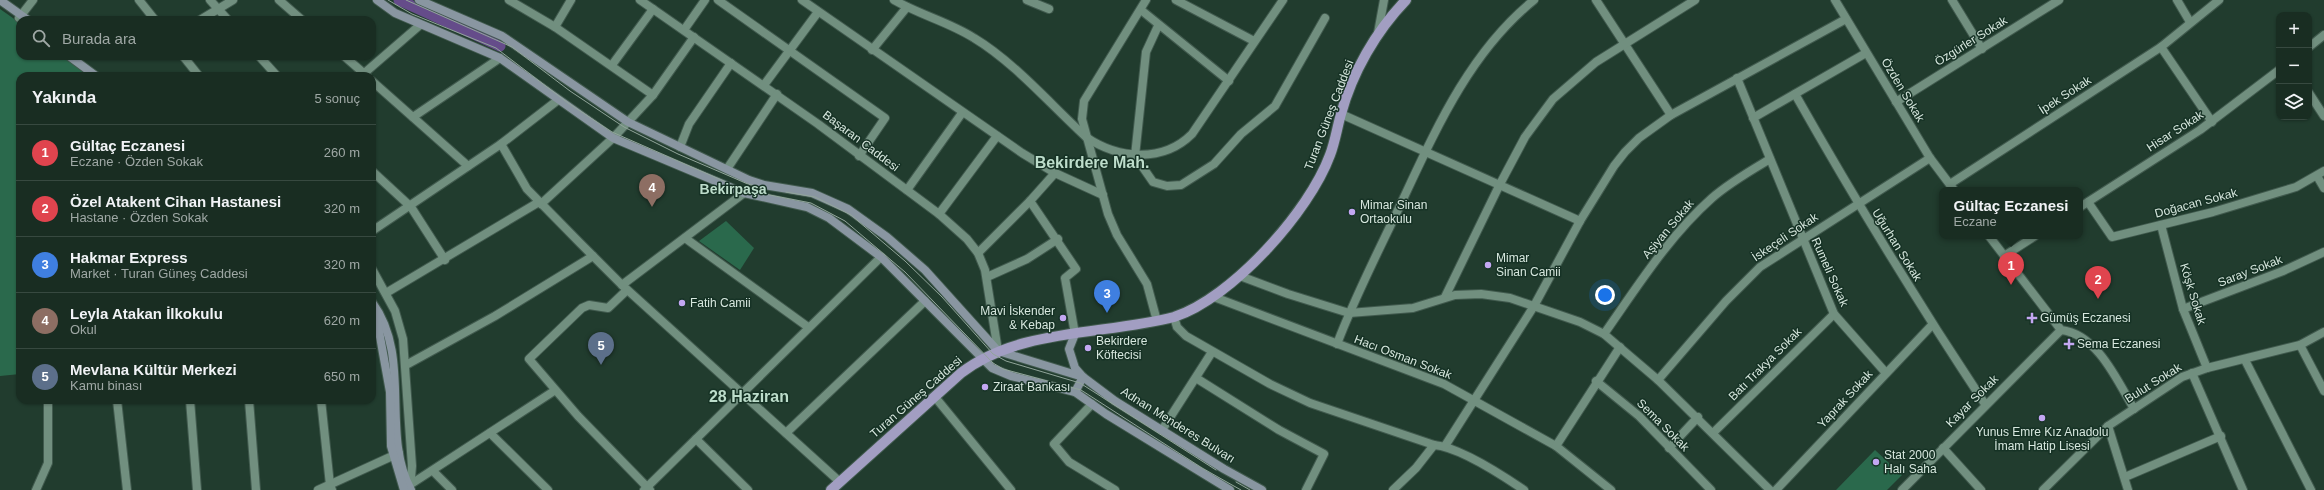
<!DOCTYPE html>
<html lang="tr">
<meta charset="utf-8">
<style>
:root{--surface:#192d22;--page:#26392f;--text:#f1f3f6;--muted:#9fa8a5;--line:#374940;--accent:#c3a7f2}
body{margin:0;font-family:Helvetica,sans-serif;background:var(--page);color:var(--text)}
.controls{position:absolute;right:12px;top:12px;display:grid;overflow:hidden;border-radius:8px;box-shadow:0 1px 3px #0004}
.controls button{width:36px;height:36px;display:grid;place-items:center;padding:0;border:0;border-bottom:1px solid var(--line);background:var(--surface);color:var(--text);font:20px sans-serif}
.you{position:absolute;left:1605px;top:295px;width:14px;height:14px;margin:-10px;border:3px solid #fff;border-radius:50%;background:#1a73e8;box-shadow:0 0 0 6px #1a73e833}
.badge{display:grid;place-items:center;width:26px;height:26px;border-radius:50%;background:var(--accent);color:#fff;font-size:13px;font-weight:700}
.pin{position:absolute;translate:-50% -33px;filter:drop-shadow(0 1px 2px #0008)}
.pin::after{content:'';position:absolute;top:21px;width:14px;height:12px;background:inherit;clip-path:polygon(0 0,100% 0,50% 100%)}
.popup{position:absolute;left:1939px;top:187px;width:144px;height:52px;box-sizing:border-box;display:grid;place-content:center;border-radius:8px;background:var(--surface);filter:drop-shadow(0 1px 3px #0005);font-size:13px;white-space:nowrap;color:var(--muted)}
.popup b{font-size:15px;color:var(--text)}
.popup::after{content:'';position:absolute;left:50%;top:100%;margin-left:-8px;border:8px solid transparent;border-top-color:var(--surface)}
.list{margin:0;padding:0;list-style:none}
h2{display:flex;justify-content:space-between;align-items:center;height:52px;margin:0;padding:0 16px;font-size:17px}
h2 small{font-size:13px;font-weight:400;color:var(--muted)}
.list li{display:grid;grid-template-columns:26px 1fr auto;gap:12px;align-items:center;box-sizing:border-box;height:56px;padding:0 16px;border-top:1px solid var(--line)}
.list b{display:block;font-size:15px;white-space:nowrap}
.list p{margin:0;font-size:13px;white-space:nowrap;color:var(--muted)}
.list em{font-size:13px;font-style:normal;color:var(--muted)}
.icon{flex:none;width:22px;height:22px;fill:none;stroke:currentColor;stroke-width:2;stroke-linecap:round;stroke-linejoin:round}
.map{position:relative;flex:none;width:2324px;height:490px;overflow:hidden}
.search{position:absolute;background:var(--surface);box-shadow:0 1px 3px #0004;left:16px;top:16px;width:360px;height:44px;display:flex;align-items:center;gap:10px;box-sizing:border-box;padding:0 14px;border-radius:12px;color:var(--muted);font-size:15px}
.panel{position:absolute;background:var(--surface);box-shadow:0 1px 3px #0004;left:16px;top:72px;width:360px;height:332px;border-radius:12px}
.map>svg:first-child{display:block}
.green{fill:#2a694c}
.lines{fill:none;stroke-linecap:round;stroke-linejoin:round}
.canal{stroke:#654c8a;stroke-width:11}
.minor-casing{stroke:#415a4e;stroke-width:10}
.tertiary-casing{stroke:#415a4e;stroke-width:10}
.secondary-casing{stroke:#415a4e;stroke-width:10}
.primary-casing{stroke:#415a4e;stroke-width:12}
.minor{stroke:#718f7f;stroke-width:8}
.tertiary{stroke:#718f7f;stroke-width:8}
.secondary{stroke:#8996a1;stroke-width:8}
.primary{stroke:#a29ec2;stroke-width:10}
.tram{stroke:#91a59a;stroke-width:1}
.poi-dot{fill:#c3a7f2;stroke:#163225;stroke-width:1.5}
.labels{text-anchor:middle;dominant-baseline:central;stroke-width:3;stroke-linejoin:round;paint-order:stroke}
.street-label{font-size:12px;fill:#d7e7de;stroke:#163225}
.poi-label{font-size:12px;fill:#d7e7de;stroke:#163225;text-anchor:start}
.quarter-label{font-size:14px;font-weight:bold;fill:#bdddcb;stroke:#163225}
.district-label{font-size:16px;font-weight:bold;fill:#bdddcb;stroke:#163225}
</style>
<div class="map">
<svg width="2324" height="490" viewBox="0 0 2324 490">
<rect width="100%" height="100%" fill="#213c2e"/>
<g class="green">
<path d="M 0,9 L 20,23 L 20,56 L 65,56 L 90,76 L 20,76 L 20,374 L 0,376 Z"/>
<path d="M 726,221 L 754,248 L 740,270 L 699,241 Z"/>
<path d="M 1875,450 L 1902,475 L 1887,490 L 1836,490 Z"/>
</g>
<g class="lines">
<path class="canal" d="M 399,0 L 500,46"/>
<defs>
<g id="minor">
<path d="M 210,0 L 228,20"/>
<path d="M 279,0 L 302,20"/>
<path d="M 509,0 L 555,27 L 653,95 L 613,138 L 541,204"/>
<path d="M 640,0 L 818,124 L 939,214 L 967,239 L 978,253 L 985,270 L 998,351"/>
<path d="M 718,0 L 885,118 L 859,156"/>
<path d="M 802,0 L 1022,153 L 1055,173 L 1103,195"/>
<path d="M 894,0 C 920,15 949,22 974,38 C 1014,62 1051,105 1086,137 C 1118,159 1163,163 1192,134 L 1283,0"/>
<path d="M 1027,0 L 1049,9"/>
<path d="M 1176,0 L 1254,41"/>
<path d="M 1596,0 L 1671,115"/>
<path d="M 1835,0 L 1930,158 L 1954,190"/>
<path d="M 1952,0 L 1982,49"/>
<path d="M 2177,0 L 2190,22"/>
<path d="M 1141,10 L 1229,81"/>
<path d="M 19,18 L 33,0"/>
<path d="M 200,20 L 233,0"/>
<path d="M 1158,26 L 1146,52 L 1135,156 L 1153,182 L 1167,186 L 1181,185 L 1214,164 L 1241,134 L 1275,106 L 1325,18"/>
<path d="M 555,27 L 571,0"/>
<path d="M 684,30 L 705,0"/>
<path d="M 1378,33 L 1384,0"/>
<path d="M 2161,47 L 2212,122"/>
<path d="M 2309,47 L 2324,35"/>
<path d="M 872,50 L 907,7"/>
<path d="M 259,56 L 277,76"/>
<path d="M 344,56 L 367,76"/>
<path d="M 612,65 L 653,9"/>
<path d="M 361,76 L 420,25"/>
<path d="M 1737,78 L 1834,314 L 1886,373"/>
<path d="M 372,81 L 468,166"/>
<path d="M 764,85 L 818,12"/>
<path d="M 2309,93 L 2324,116"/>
<path d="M 1795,94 C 1855,200 1918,303 1985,404"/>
<path d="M 653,95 L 694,37"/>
<path d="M 1896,102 L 2059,0"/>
<path d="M 1341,114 L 1580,221"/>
<path d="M 413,117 L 500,58"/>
<path d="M 1753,118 L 1866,53"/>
<path d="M 501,144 L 527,189 L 580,243 L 622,285 L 840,482"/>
<path d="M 680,147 L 689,124 L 731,63"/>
<path d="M 727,169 L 777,94"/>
<path d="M 372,171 L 411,207 L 445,260"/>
<path d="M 2317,176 L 2324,188"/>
<path d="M 1950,184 L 2161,47 L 2219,0"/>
<path d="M 907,190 L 962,113"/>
<path d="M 1030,201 L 1076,269 L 1065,278 L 1075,334"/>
<path d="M 2088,202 L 2112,237 L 2213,212 L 2296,187 L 2324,171"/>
<path d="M 2080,207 L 2200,130 L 2279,70"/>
<path d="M 939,214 L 997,136"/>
<path d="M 2161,225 L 2183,309 L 2207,368"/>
<path d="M 372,231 L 501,144 L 558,100"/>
<path d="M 1989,236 L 2061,330 C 2097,334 2117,380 2134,409"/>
<path d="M 685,238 L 808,327"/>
<path d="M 978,253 L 1030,201 L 1055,173"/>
<path d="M 2004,256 L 2035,236"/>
<path d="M 987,277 L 1027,259 L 1058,239"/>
<path d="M 622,285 L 744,193"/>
<path d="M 627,290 L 608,308 L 589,305 L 582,308 L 529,359 L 578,416 L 650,490"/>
<path d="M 386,293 L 539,202"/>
<path d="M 1214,297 L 1444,384 L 1556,446 L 1611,490"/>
<path d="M 1445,297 L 1500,184 L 1525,137 L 1553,99 L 1596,62 L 1695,0"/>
<path d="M 2183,309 L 2283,271 L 2324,252"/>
<path d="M 1174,317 L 1177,327 L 1186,336 L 1270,384 L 1310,403 L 1434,445 C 1459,447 1502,475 1524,490"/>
<path d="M 1604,334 C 1637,287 1669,236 1712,198 C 1729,183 1750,171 1770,159"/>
<path d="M 1337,344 C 1354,299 1376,256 1397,212 C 1433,136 1467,54 1534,0"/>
<path d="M 2300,345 L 2324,391"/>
<path d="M 2245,360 L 2311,490"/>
<path d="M 406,365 L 495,316 L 593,256"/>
<path d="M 2192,373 L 2243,490"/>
<path d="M 1196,378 L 1279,430 L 1324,454 L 1306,490"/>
<path d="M 1658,380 L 1726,301 L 1760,267 L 1930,158"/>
<path d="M 1596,381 L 1639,416 L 1711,490"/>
<path d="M 935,397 L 1011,490"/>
<path d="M 117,400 L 127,490"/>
<path d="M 190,400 L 197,490"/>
<path d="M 249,400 L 256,490"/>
<path d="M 321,400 L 330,485 L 332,490"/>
<path d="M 1092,404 L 1054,444 L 1069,462 L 1115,490"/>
<path d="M 2108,426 L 2128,490"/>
<path d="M 1162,430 L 1212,352"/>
<path d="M 1714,432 L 1834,314"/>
<path d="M 490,433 L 548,490"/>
<path d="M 786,433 L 925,301"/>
<path d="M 696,439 L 748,490"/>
<path d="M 1445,446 L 1534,306 L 1580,221 L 1614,166 L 1625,152 L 1639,138 L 1671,115 L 1846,19"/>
<path d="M 1556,446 L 1620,347"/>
<path d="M 1669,448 L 1698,417"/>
<path d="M 1943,448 L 1981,490"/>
<path d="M 433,471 L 452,490"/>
<path d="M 2125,477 L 2221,436"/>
<path d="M 408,486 L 554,391"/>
<path d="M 36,490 L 48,463 L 48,400"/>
<path d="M 318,490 L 399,453"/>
<path d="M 644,490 L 881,257"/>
<path d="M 1393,490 L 1416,468 L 1434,445"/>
<path d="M 1776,490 L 1932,325"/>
<path d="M 1902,490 L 2061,330"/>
<path d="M 2043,490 L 2108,426 L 2182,377 L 2207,368 L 2300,345 L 2324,332"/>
</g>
<g id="tertiary">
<path d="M 139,0 L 155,20"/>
<path d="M 1146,0 L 1084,101 L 1082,119 L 1108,214 L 1117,235 L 1147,284 L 1157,321"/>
<path d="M 183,56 L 199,76"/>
<path d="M 372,269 L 395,311 L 403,339 L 412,466 L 411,478 L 407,487"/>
<path d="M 1240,276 L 1288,294 L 1349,313 L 1413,308 L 1455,295 L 1481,294 L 1510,298 L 1580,322 L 1604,334 L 1658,380 L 1770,490"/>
</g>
<g id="secondary">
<path d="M 0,0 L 28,20"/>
<path d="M 377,0 L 395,13 L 500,58 L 613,138 L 744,193 L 807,207 L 829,218 L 881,257 L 992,368 L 1011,376 L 1075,392 L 1106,414 L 1230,490"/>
<path d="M 419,0 L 502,36 L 628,122 L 749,180 L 764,185 L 812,193 L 848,209 L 887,237 L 925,270 L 998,351 L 1083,377 L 1115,401 L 1224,469 L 1262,490"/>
<path d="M 69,56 L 96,76"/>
<path d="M 372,302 C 413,358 380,433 411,490"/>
<path d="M 377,320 L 390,392 L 391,446 L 404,490"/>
<path d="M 1075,334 L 1069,349 L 1075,368 L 1082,376"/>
<path d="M 1075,392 L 1083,377"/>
</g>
<path id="primary" d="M 831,490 L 961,373 C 1019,328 1105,335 1174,317 C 1232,298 1309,212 1330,155 C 1335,142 1337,128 1341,114 C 1352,73 1376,31 1406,0"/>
</defs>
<use href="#minor" class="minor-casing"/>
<use href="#tertiary" class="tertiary-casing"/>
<use href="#secondary" class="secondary-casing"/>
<use href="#primary" class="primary-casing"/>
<use href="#minor" class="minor"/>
<use href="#tertiary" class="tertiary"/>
<use href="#secondary" class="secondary"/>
<use href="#primary" class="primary"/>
<g class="tram">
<path d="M 388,0 L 412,14 L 496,48 L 568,103 L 612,132 L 744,190 L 811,203 L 845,221 L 905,272 L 993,363 L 1003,369 L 1081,390 L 1202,468 L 1241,490"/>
<path d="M 406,0 L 512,47 L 570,91 L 624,127 L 678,154 L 748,184 L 766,189"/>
<path d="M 786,192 L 815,197 L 851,215 L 905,261 L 942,297 L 993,354 L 1006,361 L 1080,383 L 1216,470"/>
<path d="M 1236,482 L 1250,490"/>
</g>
</g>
<g class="poi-dot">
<circle cx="1352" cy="212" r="4"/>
<circle cx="1488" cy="265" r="4"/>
<circle cx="682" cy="303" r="4"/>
<circle cx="1063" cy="318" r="4"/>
<path d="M2030 312h4v4h4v4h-4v4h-4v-4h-4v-4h4z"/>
<path d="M2067 338h4v4h4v4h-4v4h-4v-4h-4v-4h4z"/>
<circle cx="1088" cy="348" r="4"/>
<circle cx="985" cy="387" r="4"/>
<circle cx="2042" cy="418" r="4"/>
<circle cx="1876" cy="462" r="4"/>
</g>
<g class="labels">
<g class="street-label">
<text transform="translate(1971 41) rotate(-32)">Özgürler Sokak</text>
<text transform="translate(1903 90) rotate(59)">Özden Sokak</text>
<text transform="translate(2065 95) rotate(-33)">İpek Sokak</text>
<text transform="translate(1329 115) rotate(-69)">Turan Güneş Caddesi</text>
<text transform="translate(2175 131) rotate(-33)">Hisar Sokak</text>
<text transform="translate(861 141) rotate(37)">Başaran Caddesi</text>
<text transform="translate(2196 203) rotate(-15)">Doğacan Sokak</text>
<text transform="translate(1668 229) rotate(-50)">Aşiyan Sokak</text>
<text transform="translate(1785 237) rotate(-34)">İskeçeli Sokak</text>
<text transform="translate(1897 245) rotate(58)">Uğurhan Sokak</text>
<text transform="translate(2250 271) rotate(-21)">Saray Sokak</text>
<text transform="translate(1830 272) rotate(66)">Rumeli Sokak</text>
<text transform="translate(2193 294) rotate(73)">Köşk Sokak</text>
<text transform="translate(1403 357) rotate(21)">Hacı Osman Sokak</text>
<text transform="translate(1765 364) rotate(-45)">Batı Trakya Sokak</text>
<text transform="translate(2153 383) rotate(-32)">Bulut Sokak</text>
<text transform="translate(916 397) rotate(-41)">Turan Güneş Caddesi</text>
<text transform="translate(1845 399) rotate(-47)">Yaprak Sokak</text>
<text transform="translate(1972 401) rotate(-45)">Kayar Sokak</text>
<text transform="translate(1178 425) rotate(32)">Adnan Menderes Bulvarı</text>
<text transform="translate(1663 425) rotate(45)">Sema Sokak</text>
</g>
<g class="poi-label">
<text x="1360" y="205">Mimar Sinan<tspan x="1360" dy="14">Ortaokulu</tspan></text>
<text x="1496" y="258">Mimar<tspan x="1496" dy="14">Sinan Camii</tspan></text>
<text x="690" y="303">Fatih Camii</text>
<text x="1055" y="311" text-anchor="end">Mavi İskender<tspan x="1055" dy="14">&amp; Kebap</tspan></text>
<text x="2040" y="318">Gümüş Eczanesi</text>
<text x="1096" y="341">Bekirdere<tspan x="1096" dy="14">Köftecisi</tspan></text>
<text x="2077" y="344">Sema Eczanesi</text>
<text x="993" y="387">Ziraat Bankası</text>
<text x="2042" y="432" text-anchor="middle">Yunus Emre Kız Anadolu<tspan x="2042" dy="14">İmam Hatip Lisesi</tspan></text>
<text x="1884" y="455">Stat 2000<tspan x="1884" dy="14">Halı Saha</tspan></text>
</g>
<g class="quarter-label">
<text x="733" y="189">Bekirpaşa</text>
</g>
<g class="district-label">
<text x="1092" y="162">Bekirdere Mah.</text>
<text x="749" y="396">28 Haziran</text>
</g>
</g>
</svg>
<div class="controls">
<button>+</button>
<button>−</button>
<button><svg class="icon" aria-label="layers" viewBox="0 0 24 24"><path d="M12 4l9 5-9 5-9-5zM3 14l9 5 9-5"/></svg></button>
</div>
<div class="you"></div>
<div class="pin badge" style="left:2011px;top:285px;background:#e0444e">1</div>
<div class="popup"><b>Gültaç Eczanesi</b>Eczane</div>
<div class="pin badge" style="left:2098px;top:299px;background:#e0444e">2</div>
<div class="pin badge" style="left:1107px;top:313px;background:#3f7fe0">3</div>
<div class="pin badge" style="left:652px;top:207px;background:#8d6e63">4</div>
<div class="pin badge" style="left:601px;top:365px;background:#5c6f8a">5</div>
<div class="search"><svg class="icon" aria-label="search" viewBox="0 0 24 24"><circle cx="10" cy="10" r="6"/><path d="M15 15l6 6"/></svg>Burada ara</div>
<section class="panel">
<h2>Yakında<small>5 sonuç</small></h2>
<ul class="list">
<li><span class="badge" style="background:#e0444e">1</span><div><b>Gültaç Eczanesi</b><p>Eczane · Özden Sokak</p></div><em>260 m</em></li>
<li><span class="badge" style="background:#e0444e">2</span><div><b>Özel Atakent Cihan Hastanesi</b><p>Hastane · Özden Sokak</p></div><em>320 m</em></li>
<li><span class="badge" style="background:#3f7fe0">3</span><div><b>Hakmar Express</b><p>Market · Turan Güneş Caddesi</p></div><em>320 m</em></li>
<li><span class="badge" style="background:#8d6e63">4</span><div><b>Leyla Atakan İlkokulu</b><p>Okul</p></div><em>620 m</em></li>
<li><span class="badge" style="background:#5c6f8a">5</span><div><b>Mevlana Kültür Merkezi</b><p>Kamu binası</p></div><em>650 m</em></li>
</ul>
</section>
</div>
